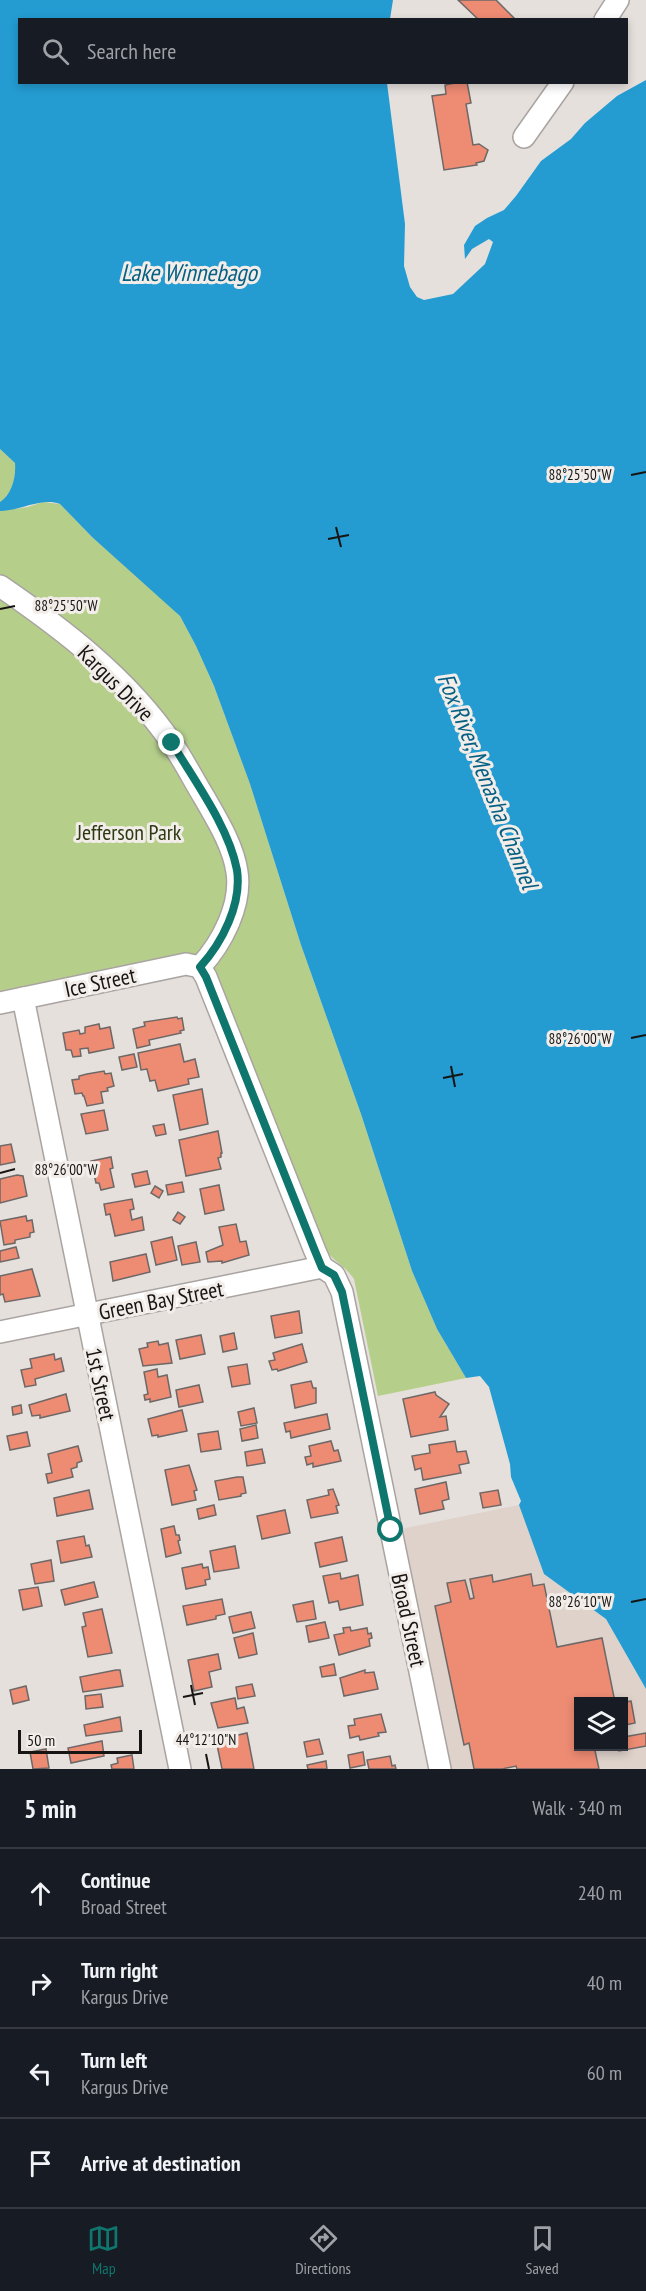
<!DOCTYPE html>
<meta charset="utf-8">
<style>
:root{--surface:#171b24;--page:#242831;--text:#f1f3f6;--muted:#9ea1a6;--line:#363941;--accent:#0f766e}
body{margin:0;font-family:"PT Sans Narrow",sans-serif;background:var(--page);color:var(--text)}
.controls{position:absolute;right:18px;bottom:18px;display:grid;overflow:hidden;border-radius:0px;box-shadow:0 3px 9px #0003}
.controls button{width:54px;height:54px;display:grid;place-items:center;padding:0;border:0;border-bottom:2px solid var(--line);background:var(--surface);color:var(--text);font:30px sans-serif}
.scale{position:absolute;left:18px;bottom:15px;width:124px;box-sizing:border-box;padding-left:6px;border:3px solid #161513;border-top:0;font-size:16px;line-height:21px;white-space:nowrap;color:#161513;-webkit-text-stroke:4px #f2ede9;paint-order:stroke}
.stop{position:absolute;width:18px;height:18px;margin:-14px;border:4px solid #0f766e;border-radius:50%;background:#fff}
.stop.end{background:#0f766e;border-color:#fff;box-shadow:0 2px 6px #0008}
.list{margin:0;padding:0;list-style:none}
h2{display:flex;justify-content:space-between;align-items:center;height:78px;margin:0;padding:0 24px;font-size:26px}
h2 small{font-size:20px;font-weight:400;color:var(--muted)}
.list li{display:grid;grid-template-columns:39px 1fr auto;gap:18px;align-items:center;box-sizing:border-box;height:90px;padding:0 24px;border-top:2px solid var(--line)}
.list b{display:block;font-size:22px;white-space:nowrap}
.list p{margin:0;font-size:20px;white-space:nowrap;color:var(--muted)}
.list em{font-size:20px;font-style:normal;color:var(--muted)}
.icon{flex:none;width:33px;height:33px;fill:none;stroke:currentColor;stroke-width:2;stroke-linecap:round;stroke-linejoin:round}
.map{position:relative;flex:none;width:646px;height:1769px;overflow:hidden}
.search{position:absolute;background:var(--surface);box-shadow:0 3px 9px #0003;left:18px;right:18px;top:18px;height:66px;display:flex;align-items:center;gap:15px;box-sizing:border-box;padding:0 21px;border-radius:0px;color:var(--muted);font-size:22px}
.sheet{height:438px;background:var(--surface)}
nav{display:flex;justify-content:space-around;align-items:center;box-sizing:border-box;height:84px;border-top:2px solid var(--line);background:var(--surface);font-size:16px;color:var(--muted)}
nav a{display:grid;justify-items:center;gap:3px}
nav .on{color:var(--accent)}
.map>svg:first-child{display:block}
.built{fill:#ded2ca;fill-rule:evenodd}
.green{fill:#b5cf8b}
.water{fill:#249cd2}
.building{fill:#ee8b73;stroke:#6d6867;stroke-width:1.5}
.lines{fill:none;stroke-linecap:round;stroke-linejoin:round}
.minor-casing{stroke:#a9a4a1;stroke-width:24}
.minor{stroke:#fff;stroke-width:21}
.route{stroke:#0f766e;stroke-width:8}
.ticks{fill:none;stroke:#161513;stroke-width:2}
.labels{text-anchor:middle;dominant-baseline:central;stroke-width:6;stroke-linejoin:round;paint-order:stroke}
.street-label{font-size:22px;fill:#161513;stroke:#f2ede9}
.park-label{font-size:22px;fill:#2c3912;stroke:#f2ede9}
.water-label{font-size:24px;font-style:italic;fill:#066084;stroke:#f2ede9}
.ticks-label{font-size:15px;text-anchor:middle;fill:#161513;stroke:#f2ede9;stroke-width:6;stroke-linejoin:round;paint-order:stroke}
</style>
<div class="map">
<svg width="646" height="1769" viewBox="0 0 646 1769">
<rect width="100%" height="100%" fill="#e5e0dc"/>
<path class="built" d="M 519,1505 L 544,1574 L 606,1619 L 646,1689 L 646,1769 L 440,1769 L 391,1531 ZM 578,1702 L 624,1702 L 624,1746 L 578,1746 Z"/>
<g class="green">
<path d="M 0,449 L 15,463 C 16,477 12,494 0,502 Z"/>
<path d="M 43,502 L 60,504 L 92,537 L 161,597 L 180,616 L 196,646 L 214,686 L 250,784 L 301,945 L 361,1114 L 412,1271 L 437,1329 L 466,1378 L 378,1396 L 354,1279 C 345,1266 332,1260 323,1247 L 196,955 L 189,954 L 0,992 L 0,511 L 28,507 Z"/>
</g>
<path class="water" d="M 0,0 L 393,0 L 390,19 L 20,20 L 20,82 L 387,83 L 405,224 L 404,266 L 410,287 L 417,297 L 424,300 L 453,294 L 485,264 L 493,242 L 489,239 L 472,249 L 465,259 L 464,245 L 475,226 L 487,218 L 504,210 L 516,196 L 541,161 L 571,139 L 585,123 L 617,96 L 646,80 L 646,1689 L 606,1619 L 544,1574 L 519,1505 L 521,1501 L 511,1477 L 510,1464 L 489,1387 L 480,1376 L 466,1378 L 437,1329 L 412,1271 L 361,1114 L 301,945 L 250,784 L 214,686 L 196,646 L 180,616 L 92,537 L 60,504 C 41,497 20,511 0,511 L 0,502 C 12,494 16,477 15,463 L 0,449 Z"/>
<g class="building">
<path d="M 458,0 L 496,0 L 516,20 L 479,20 Z"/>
<path d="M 460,82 L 467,82 L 471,103 L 466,104 L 473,145 L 479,144 L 488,150 L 484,161 L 476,163 L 477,165 L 444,170 L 432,96 L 446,94 L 445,85 Z"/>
<path d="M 177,1017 L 178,1019 L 182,1018 L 184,1030 L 180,1031 L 181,1033 L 149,1040 L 150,1045 L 137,1048 L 133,1029 L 145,1026 L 144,1022 Z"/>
<path d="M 99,1024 L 100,1029 L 110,1027 L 114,1048 L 89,1053 L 88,1048 L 80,1049 L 81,1056 L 73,1057 L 71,1050 L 66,1050 L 63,1033 L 79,1030 L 80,1034 L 85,1033 L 85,1027 Z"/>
<path d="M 180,1044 L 184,1062 L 195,1059 L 199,1077 L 188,1079 L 189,1084 L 158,1091 L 155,1080 L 150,1081 L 147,1069 L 141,1070 L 138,1053 Z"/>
<path d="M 134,1054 L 137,1067 L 122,1070 L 119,1057 Z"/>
<path d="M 104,1071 L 105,1074 L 111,1073 L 114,1086 L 107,1088 L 108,1091 L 101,1092 L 103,1103 L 87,1106 L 84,1096 L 83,1096 L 82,1093 L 75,1094 L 72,1080 L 79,1079 L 79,1076 L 87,1074 Z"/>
<path d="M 202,1089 L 208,1124 L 180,1130 L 173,1095 Z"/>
<path d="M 104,1110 L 108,1130 L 86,1134 L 81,1114 Z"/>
<path d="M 164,1124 L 166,1134 L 156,1136 L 153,1126 Z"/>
<path d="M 218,1131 L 222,1153 L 221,1153 L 221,1157 L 218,1158 L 221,1169 L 186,1176 L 179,1140 Z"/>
<path d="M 11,1144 L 15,1162 L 0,1165 L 0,1146 Z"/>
<path d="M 111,1157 L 113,1168 L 110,1169 L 114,1187 L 101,1190 L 99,1183 L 96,1183 L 91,1161 Z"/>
<path d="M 147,1171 L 150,1184 L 135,1187 L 132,1174 Z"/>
<path d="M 17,1175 L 23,1176 L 27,1196 L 0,1203 L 0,1179 Z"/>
<path d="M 182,1182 L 184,1192 L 168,1195 L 166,1185 Z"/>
<path d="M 219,1185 L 224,1210 L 205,1214 L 200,1189 Z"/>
<path d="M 155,1186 L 163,1191 L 159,1198 L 151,1193 Z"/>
<path d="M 132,1199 L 134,1209 L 130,1210 L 132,1220 L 142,1217 L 144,1230 L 115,1236 L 110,1214 L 106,1215 L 104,1204 Z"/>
<path d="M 178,1212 L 185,1217 L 180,1224 L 173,1220 Z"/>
<path d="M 26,1216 L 27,1221 L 32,1220 L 34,1232 L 30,1233 L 30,1237 L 15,1240 L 15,1243 L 4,1245 L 0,1221 Z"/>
<path d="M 236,1224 L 240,1242 L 246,1241 L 249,1255 L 222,1263 L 222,1261 L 208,1262 L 206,1252 L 223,1245 L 219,1227 Z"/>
<path d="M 172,1237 L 177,1260 L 156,1265 L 151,1242 Z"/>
<path d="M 196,1242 L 200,1262 L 182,1265 L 178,1246 Z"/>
<path d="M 16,1247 L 19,1258 L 0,1262 L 0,1251 Z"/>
<path d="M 146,1254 L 150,1272 L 113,1281 L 110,1262 Z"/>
<path d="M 32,1269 L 40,1296 L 5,1302 L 3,1294 L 0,1295 L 0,1276 Z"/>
<path d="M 299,1311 L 302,1333 L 275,1338 L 271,1316 Z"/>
<path d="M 234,1333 L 237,1349 L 223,1352 L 220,1336 Z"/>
<path d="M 201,1335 L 205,1354 L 180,1359 L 176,1340 Z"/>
<path d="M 158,1341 L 159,1345 L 168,1343 L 172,1363 L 143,1366 L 139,1349 L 148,1347 L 147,1343 Z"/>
<path d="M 302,1344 L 307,1362 L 278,1371 L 277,1369 L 272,1370 L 269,1361 L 275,1360 L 273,1353 Z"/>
<path d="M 54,1354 L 55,1360 L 61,1358 L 64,1371 L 35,1379 L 36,1385 L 25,1387 L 21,1370 L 32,1368 L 30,1359 Z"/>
<path d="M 247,1364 L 250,1384 L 232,1387 L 228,1367 Z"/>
<path d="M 157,1369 L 158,1377 L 167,1375 L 171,1397 L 150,1402 L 150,1399 L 145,1400 L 144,1395 L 148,1394 L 144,1372 Z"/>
<path d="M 311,1381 L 313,1388 L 316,1388 L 316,1403 L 295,1408 L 291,1385 Z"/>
<path d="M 199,1385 L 203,1402 L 179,1407 L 176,1390 Z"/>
<path d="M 435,1392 L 436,1395 L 449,1404 L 440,1417 L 446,1416 L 448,1430 L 411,1437 L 403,1399 Z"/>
<path d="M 66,1394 L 70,1411 L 40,1418 L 40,1415 L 32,1416 L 29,1405 Z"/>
<path d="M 21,1405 L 22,1413 L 13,1415 L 12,1407 Z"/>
<path d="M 254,1408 L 257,1423 L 241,1426 L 238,1412 Z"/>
<path d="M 182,1410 L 187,1431 L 158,1437 L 158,1435 L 152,1436 L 148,1419 Z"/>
<path d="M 327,1414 L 330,1429 L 291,1438 L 290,1431 L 286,1432 L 284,1423 Z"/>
<path d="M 256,1425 L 258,1438 L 242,1441 L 240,1429 Z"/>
<path d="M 218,1431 L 221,1449 L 201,1452 L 198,1434 Z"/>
<path d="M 27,1432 L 30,1446 L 10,1450 L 7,1436 Z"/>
<path d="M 331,1441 L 334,1451 L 338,1450 L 341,1461 L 313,1467 L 313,1463 L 307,1465 L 305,1457 L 311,1456 L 309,1446 Z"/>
<path d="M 455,1441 L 457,1452 L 466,1451 L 469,1463 L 459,1465 L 461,1473 L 423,1480 L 421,1468 L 415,1470 L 412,1456 L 430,1453 L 429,1445 Z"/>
<path d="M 78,1446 L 82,1461 L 77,1463 L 77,1467 L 71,1469 L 73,1477 L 48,1483 L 46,1474 L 52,1473 L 48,1454 Z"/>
<path d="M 262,1449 L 265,1463 L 247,1466 L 245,1452 Z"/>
<path d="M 189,1465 L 197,1490 L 194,1491 L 196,1500 L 172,1505 L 165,1470 Z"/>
<path d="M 237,1477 L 243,1477 L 246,1493 L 241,1494 L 241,1496 L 219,1500 L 215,1481 Z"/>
<path d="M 446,1482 L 449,1499 L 442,1501 L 444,1509 L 420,1514 L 415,1489 Z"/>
<path d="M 333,1489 L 339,1505 L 336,1506 L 338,1513 L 311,1518 L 307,1500 L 329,1495 L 328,1490 Z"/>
<path d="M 89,1490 L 93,1509 L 57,1516 L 54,1498 Z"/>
<path d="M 498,1490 L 501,1505 L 483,1508 L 480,1493 Z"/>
<path d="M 214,1505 L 216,1515 L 199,1519 L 197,1509 Z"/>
<path d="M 285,1510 L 290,1533 L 262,1539 L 257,1516 Z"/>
<path d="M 174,1526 L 176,1535 L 179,1535 L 180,1540 L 178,1541 L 181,1553 L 166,1557 L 161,1529 Z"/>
<path d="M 84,1536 L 86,1546 L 89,1545 L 92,1557 L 61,1563 L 57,1541 Z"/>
<path d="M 342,1537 L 347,1561 L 320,1567 L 315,1543 Z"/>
<path d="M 235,1546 L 239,1568 L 214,1572 L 210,1551 Z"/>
<path d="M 51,1560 L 54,1581 L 35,1584 L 31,1564 Z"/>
<path d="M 202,1564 L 203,1568 L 208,1567 L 210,1579 L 205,1580 L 206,1585 L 186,1589 L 182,1568 Z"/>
<path d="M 340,1573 L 341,1579 L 358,1575 L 363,1605 L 340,1610 L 338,1601 L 329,1603 L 323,1576 Z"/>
<path d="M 531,1574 L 533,1586 L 544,1584 L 557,1647 L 602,1638 L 615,1702 L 578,1702 L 578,1746 L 594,1746 L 599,1769 L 517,1769 L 516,1766 L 502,1769 L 474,1769 L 469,1743 L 464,1745 L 435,1606 L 451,1602 L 447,1583 L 465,1580 L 470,1599 L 474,1598 L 470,1579 L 492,1575 L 493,1582 Z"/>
<path d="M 94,1582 L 98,1597 L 65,1605 L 61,1590 Z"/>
<path d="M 38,1587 L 42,1606 L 23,1610 L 19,1590 Z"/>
<path d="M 222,1599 L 225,1614 L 216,1616 L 216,1619 L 187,1625 L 183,1606 Z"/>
<path d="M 313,1601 L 316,1619 L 297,1622 L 293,1605 Z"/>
<path d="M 102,1609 L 112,1653 L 88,1657 L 82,1627 L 86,1626 L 83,1613 Z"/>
<path d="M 251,1612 L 255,1628 L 233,1633 L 229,1617 Z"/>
<path d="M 325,1622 L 329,1638 L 309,1642 L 306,1626 Z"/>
<path d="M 350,1627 L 351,1631 L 367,1628 L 368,1634 L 371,1633 L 372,1638 L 369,1639 L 370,1646 L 339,1655 L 334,1635 L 344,1633 L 343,1628 Z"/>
<path d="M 253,1633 L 257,1654 L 239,1658 L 234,1638 Z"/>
<path d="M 218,1654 L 221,1669 L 209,1672 L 212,1687 L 194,1691 L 188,1660 Z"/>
<path d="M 334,1664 L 336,1675 L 322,1677 L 320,1667 Z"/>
<path d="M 116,1670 L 120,1670 L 123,1686 L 83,1692 L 80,1677 Z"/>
<path d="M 365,1670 L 365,1673 L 374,1672 L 378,1689 L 344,1696 L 340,1678 Z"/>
<path d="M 252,1684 L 255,1696 L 238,1699 L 236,1687 Z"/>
<path d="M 26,1686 L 29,1700 L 13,1704 L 10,1690 Z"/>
<path d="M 101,1694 L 103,1707 L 86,1709 L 85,1696 Z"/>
<path d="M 235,1698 L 237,1709 L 244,1707 L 248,1723 L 218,1728 L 211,1703 Z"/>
<path d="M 631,1701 L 635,1723 L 625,1725 L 624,1702 Z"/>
<path d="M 381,1714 L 386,1732 L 378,1733 L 379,1736 L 360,1740 L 359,1736 L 350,1738 L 348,1726 L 355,1725 L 354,1719 Z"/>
<path d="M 120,1717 L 122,1731 L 86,1736 L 84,1725 Z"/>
<path d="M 247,1733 L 254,1769 L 222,1769 L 216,1740 Z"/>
<path d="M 646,1733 L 646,1746 L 619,1751 L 618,1746 L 624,1746 L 624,1737 Z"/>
<path d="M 319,1739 L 323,1754 L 307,1757 L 304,1742 Z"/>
<path d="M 102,1741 L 104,1756 L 71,1763 L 68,1748 Z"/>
<path d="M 46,1749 L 49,1768 L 33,1769 L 30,1752 Z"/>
<path d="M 363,1752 L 365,1765 L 350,1768 L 348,1755 Z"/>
<path d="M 132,1755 L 134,1769 L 112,1769 L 111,1765 L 118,1763 L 117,1758 Z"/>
<path d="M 390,1756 L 392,1766 L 395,1765 L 396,1769 L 369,1769 L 367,1760 Z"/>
<path d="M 326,1761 L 327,1769 L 308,1769 L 307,1765 Z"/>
</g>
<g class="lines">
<defs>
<g id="minor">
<path d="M 605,20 L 618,0"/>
<path d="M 524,137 L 563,82"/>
<path d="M 0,586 C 63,629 127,678 171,742 C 183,759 193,779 204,797 C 217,820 233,845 237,872 C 242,905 222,943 200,967"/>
<path d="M 200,967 L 206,977 L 315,1251 L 322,1267 L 334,1275 L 342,1292 L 440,1769"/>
<path d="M 23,998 L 180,1769"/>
<path d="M 0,1003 L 186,964 L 200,967"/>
<path d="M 0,1332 L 322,1267"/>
</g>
</defs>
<use href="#minor" class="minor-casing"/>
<use href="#minor" class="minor"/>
</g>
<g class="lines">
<path class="route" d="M 172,743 C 194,780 229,827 237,870 C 242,904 222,943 200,967 L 206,977 L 315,1251 L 322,1268 L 334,1275 L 342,1292 L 391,1530"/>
</g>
<path class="ticks" d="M 631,475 L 646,472M 336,527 L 341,547M 328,539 L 349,535M 0,609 L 15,606M 631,1038 L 646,1035M 451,1066 L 455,1087M 443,1078 L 463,1074M 0,1173 L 15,1169M 631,1602 L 646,1599M 191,1685 L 195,1705M 183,1697 L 203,1693M 206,1754 L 209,1769"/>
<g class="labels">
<g class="street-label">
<text transform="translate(116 683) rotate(45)">Kargus Drive</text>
<text transform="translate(100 982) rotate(-12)">Ice Street</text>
<text transform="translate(161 1300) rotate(-11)">Green Bay Street</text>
<text transform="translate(101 1384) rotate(78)">1st Street</text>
<text transform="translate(409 1620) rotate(78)">Broad Street</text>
</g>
<g class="park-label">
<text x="129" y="832">Jefferson Park</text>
</g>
<g class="water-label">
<text x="189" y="272">Lake Winnebago</text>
<text transform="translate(488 781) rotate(68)">Fox River, Menasha Channel</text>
</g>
</g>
<g class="ticks-label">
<text x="580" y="480">88°25'50"W</text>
<text x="66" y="611">88°25'50"W</text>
<text x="580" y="1044">88°26'00"W</text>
<text x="66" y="1175">88°26'00"W</text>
<text x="580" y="1607">88°26'10"W</text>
<text x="206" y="1745">44°12'10"N</text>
</g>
</svg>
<div class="controls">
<button><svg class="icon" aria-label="layers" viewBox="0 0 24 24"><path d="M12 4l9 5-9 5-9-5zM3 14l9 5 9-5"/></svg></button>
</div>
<div class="scale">50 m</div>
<div class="stop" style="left:391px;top:1530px"></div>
<div class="stop end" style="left:172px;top:743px"></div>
<div class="search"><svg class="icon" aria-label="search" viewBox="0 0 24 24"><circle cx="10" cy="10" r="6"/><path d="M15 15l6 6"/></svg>Search here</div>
</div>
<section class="sheet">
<h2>5 min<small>Walk · 340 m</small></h2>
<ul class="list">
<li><svg class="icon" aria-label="ahead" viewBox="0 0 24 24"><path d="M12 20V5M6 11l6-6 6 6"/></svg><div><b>Continue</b><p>Broad Street</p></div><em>240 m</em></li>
<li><svg class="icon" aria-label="right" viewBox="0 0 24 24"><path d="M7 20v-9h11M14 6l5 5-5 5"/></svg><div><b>Turn right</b><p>Kargus Drive</p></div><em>40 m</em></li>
<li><svg class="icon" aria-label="left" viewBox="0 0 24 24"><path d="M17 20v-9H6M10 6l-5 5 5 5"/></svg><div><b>Turn left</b><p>Kargus Drive</p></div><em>60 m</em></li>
<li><svg class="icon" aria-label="arrive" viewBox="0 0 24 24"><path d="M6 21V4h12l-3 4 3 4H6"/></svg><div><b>Arrive at destination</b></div></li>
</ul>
</section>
<nav>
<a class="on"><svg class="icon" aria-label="map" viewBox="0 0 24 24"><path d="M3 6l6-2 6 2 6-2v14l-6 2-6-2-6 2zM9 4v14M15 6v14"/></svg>Map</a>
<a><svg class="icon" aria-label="directions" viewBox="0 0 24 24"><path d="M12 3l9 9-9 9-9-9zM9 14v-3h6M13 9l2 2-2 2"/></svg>Directions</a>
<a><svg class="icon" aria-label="saved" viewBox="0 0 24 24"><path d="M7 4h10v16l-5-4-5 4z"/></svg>Saved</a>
</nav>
